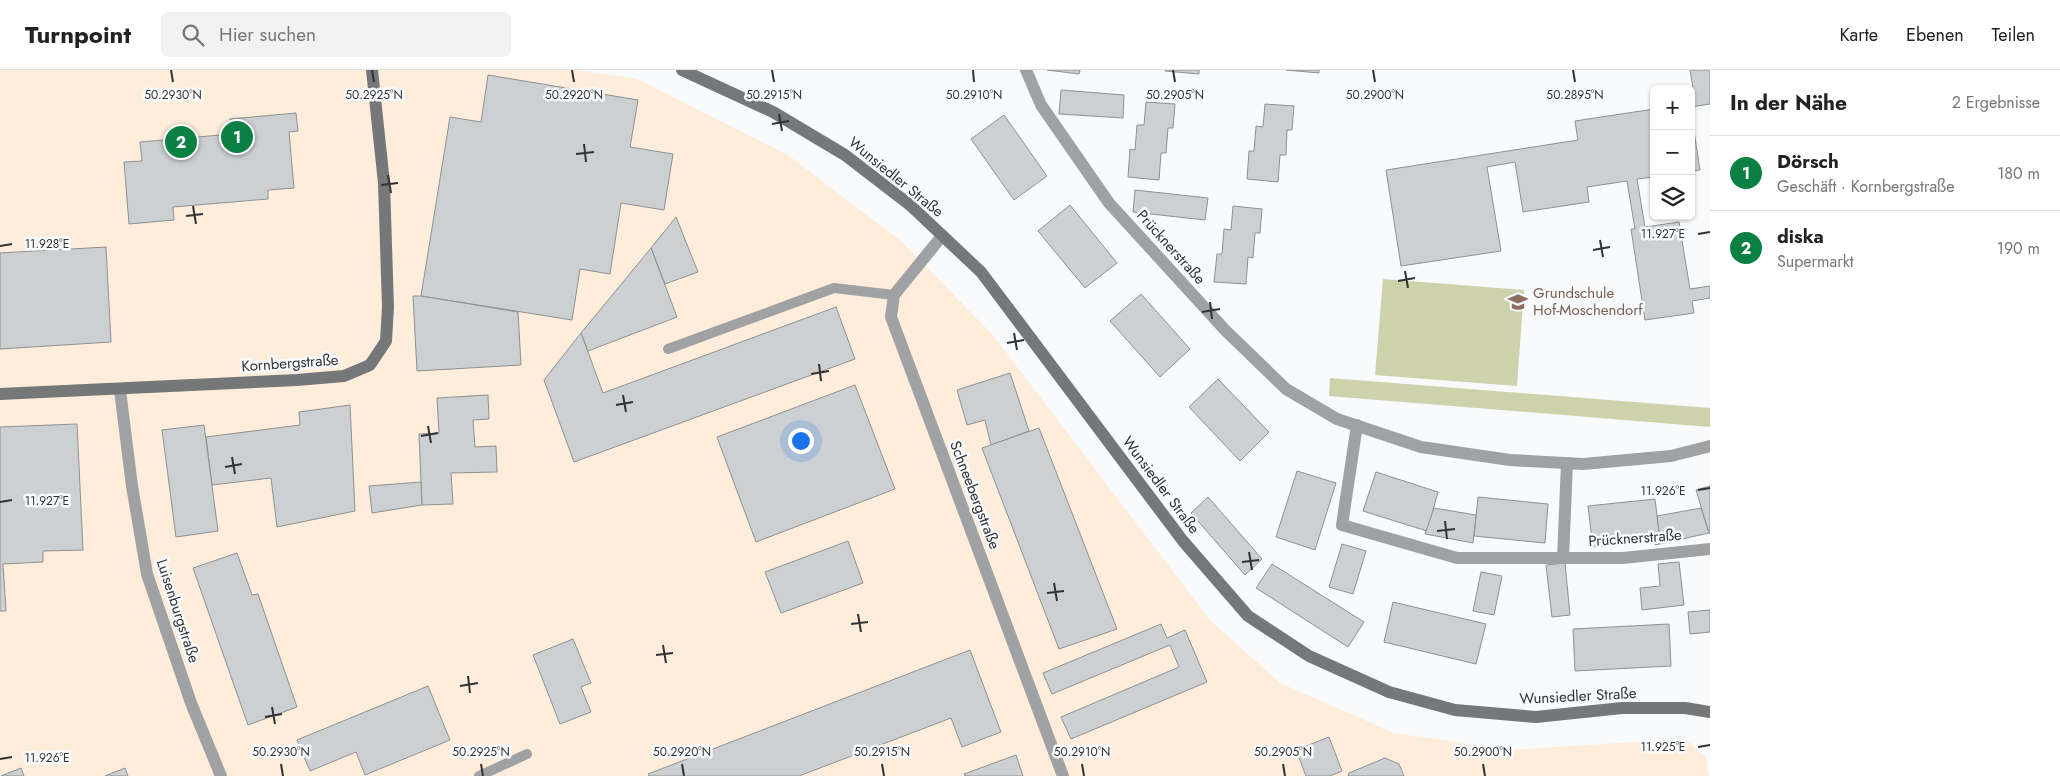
<!DOCTYPE html>
<html lang="de">
<meta charset="utf-8">
<style>
:root{--surface:#fff;--page:#f2f2f2;--text:#222;--muted:#767676;--line:#e0e0e0;--accent:#0b8043}
body{margin:0;font-family:Jost,sans-serif;background:var(--page);color:var(--text)}
.controls{position:absolute;right:15px;top:15px;display:grid;overflow:hidden;border-radius:8px;box-shadow:0 1px 4px #0004}
.controls button{width:45px;height:45px;display:grid;place-items:center;padding:0;border:0;border-bottom:1px solid var(--line);background:var(--surface);color:var(--text);font:25px sans-serif}
.you{position:absolute;left:800px;top:370px;width:18px;height:18px;margin:-12px;border:4px solid #fff;border-radius:50%;background:#1a73e8;box-shadow:0 0 0 8px #1a73e833}
.badge{display:grid;place-items:center;width:32px;height:32px;border-radius:50%;background:var(--accent);color:#fff;font-size:16px;font-weight:700}
.pin{position:absolute;translate:-50% -50%;border:2px solid #fff;box-shadow:0 1px 5px #0006}
.list{margin:0;padding:0;list-style:none}
h2{display:flex;justify-content:space-between;align-items:center;height:65px;margin:0;padding:0 20px;font-size:21px}
h2 small{font-size:16px;font-weight:400;color:var(--muted)}
.list li{display:grid;grid-template-columns:32px 1fr auto;gap:15px;align-items:center;box-sizing:border-box;height:75px;padding:0 20px;border-top:1px solid var(--line)}
.list b{display:block;font-size:19px;white-space:nowrap}
.list p{margin:0;font-size:16px;white-space:nowrap;color:var(--muted)}
.list em{font-size:16px;font-style:normal;color:var(--muted)}
.icon{flex:none;width:28px;height:28px;fill:none;stroke:currentColor;stroke-width:2;stroke-linecap:round;stroke-linejoin:round}
.map{position:relative;flex:none;width:1710px;height:706px;overflow:hidden}
header{display:flex;align-items:center;gap:30px;box-sizing:border-box;height:70px;padding:0 25px;background:var(--surface);border-bottom:1px solid var(--line)}
header strong{font-size:24px}
nav{display:flex;gap:28px;margin-inline-start:auto;font-size:18px}
.search{width:350px;height:45px;background:var(--page);display:flex;align-items:center;gap:12px;box-sizing:border-box;padding:0 18px;border-radius:8px;color:var(--muted);font-size:19px}
main{display:flex}
aside{flex:1;background:var(--surface)}
.map>svg:first-child{display:block}
.commercial{fill:#feeddb}
.pitch{fill:#cdd2ab}
.building{fill:#cdd0d2;stroke:#8e9192}
.lines{fill:none;stroke-linecap:round;stroke-linejoin:round}
.lane{stroke:#a0a1a2;stroke-width:10}
.street{stroke:#a0a1a2;stroke-width:12}
.secondary{stroke:#757778;stroke-width:12}
.ticks{fill:none;stroke:#313233;stroke-width:2}
.labels{text-anchor:middle;dominant-baseline:central;stroke-width:5;stroke-linejoin:round;paint-order:stroke}
.street-label{font-size:15px;fill:#313233;stroke:#f8fafc}
.education-label{font-size:15px;fill:#785e54;stroke:#f8fafc;text-anchor:start}
.ticks-label{font-size:12px;text-anchor:middle;fill:#313233;stroke:#f8fafc;stroke-width:5;stroke-linejoin:round;paint-order:stroke}
</style>
<header>
<strong>Turnpoint</strong>
<div class="search"><svg class="icon" aria-label="search" viewBox="0 0 24 24"><circle cx="10" cy="10" r="6"/><path d="M15 15l6 6"/></svg>Hier suchen</div>
<nav><a>Karte</a><a>Ebenen</a><a>Teilen</a></nav>
</header>
<main>
<div class="map">
<svg width="1710" height="706" viewBox="0 0 1710 706">
<rect width="100%" height="100%" fill="#f8fafc"/>
<path class="commercial" d="M 0,0 L 578,0 L 637,9 L 788,85 L 901,171 L 992,264 L 1210,550 L 1280,613 L 1394,663 L 1509,680 L 1685,669 L 1705,686 L 1709,706 L 0,706 Z"/>
<g class="pitch">
<path d="M 1383,209 L 1524,220 L 1517,316 L 1375,305 Z"/>
<path d="M 1330,308 L 1710,338 L 1710,357 L 1329,326 Z"/>
</g>
<g class="building">
<path d="M 1047,0 L 1080,0 L 1079,4 Z"/>
<path d="M 1166,0 L 1199,0 L 1199,4 L 1165,1 Z"/>
<path d="M 1286,0 L 1319,0 L 1319,3 Z"/>
<path d="M 1690,0 L 1710,0 L 1710,34 L 1691,37 L 1691,24 L 1694,24 Z"/>
<path d="M 488,5 L 638,30 L 630,77 L 673,84 L 664,140 L 621,133 L 610,204 L 580,199 L 572,250 L 421,226 L 450,47 L 481,52 Z"/>
<path d="M 1061,20 L 1124,25 L 1123,48 L 1059,44 Z"/>
<path d="M 1652,30 L 1654,30 L 1654,107 L 1637,109 L 1645,157 L 1679,152 L 1690,219 L 1710,216 L 1710,228 L 1692,231 L 1694,243 L 1645,250 L 1631,159 L 1635,159 L 1627,111 L 1587,117 L 1589,132 L 1523,142 L 1515,92 L 1487,97 L 1501,181 L 1401,196 L 1386,100 L 1578,70 L 1575,51 L 1654,39 Z"/>
<path d="M 1146,32 L 1175,34 L 1173,58 L 1168,58 L 1166,83 L 1161,83 L 1159,110 L 1128,107 L 1130,79 L 1135,80 L 1137,55 L 1144,55 Z"/>
<path d="M 1265,34 L 1294,36 L 1292,60 L 1287,60 L 1286,85 L 1280,85 L 1278,112 L 1247,109 L 1249,81 L 1254,81 L 1256,56 L 1263,57 Z"/>
<path d="M 296,43 L 298,61 L 289,62 L 294,118 L 268,120 L 268,129 L 173,137 L 174,150 L 129,154 L 124,92 L 142,91 L 140,72 L 232,64 L 230,49 Z"/>
<path d="M 1691,43 L 1700,100 L 1691,101 Z"/>
<path d="M 1004,45 L 1047,106 L 1014,130 L 971,69 Z"/>
<path d="M 1135,120 L 1208,128 L 1205,150 L 1133,142 Z"/>
<path d="M 1070,135 L 1117,193 L 1085,218 L 1038,161 Z"/>
<path d="M 1233,136 L 1262,139 L 1260,163 L 1255,163 L 1253,188 L 1248,187 L 1246,214 L 1214,212 L 1217,184 L 1222,184 L 1224,159 L 1231,160 Z"/>
<path d="M 676,147 L 698,202 L 665,214 L 651,178 Z"/>
<path d="M 106,177 L 111,272 L 0,279 L 0,183 Z"/>
<path d="M 651,178 L 677,247 L 588,281 L 581,263 Z"/>
<path d="M 1141,224 L 1190,279 L 1160,307 L 1110,251 Z"/>
<path d="M 413,226 L 421,226 L 518,242 L 521,295 L 417,301 Z"/>
<path d="M 836,237 L 855,289 L 574,392 L 544,310 L 581,263 L 603,323 Z"/>
<path d="M 1010,303 L 1029,361 L 991,375 L 985,350 L 967,355 L 957,320 Z"/>
<path d="M 1218,309 L 1269,362 L 1240,391 L 1189,337 Z"/>
<path d="M 855,315 L 895,419 L 756,472 L 717,367 Z"/>
<path d="M 488,325 L 489,349 L 473,350 L 475,377 L 496,376 L 497,402 L 451,403 L 453,434 L 422,435 L 419,364 L 439,363 L 437,328 Z"/>
<path d="M 350,335 L 355,441 L 277,457 L 271,408 L 212,415 L 206,367 L 300,355 L 299,342 Z"/>
<path d="M 77,354 L 83,480 L 43,481 L 43,492 L 3,494 L 6,541 L 0,541 L 0,357 Z"/>
<path d="M 204,355 L 218,461 L 176,467 L 162,360 Z"/>
<path d="M 1039,358 L 1117,559 L 1059,579 L 982,378 Z"/>
<path d="M 1297,401 L 1336,413 L 1315,480 L 1276,467 Z"/>
<path d="M 1376,402 L 1438,422 L 1427,461 L 1363,441 Z"/>
<path d="M 421,412 L 422,435 L 372,443 L 369,416 Z"/>
<path d="M 1710,416 L 1710,463 L 1709,463 L 1696,420 Z"/>
<path d="M 1208,427 L 1262,489 L 1245,505 L 1191,443 Z"/>
<path d="M 1478,427 L 1548,434 L 1545,473 L 1474,466 Z"/>
<path d="M 1655,429 L 1660,470 L 1593,477 L 1588,436 Z"/>
<path d="M 1434,438 L 1476,445 L 1473,473 L 1425,464 Z"/>
<path d="M 1701,438 L 1709,463 L 1655,475 L 1654,470 L 1660,470 L 1657,446 Z"/>
<path d="M 848,471 L 863,513 L 781,543 L 765,502 Z"/>
<path d="M 1342,474 L 1366,481 L 1353,524 L 1329,517 Z"/>
<path d="M 237,483 L 252,525 L 258,524 L 297,637 L 248,655 L 193,498 Z"/>
<path d="M 1679,492 L 1684,535 L 1642,540 L 1640,518 L 1660,516 L 1658,494 Z"/>
<path d="M 1565,493 L 1570,545 L 1552,547 L 1546,495 Z"/>
<path d="M 1272,494 L 1364,552 L 1348,577 L 1256,518 Z"/>
<path d="M 1481,502 L 1502,506 L 1494,545 L 1473,541 Z"/>
<path d="M 1393,532 L 1486,554 L 1476,594 L 1384,572 Z"/>
<path d="M 1710,540 L 1710,562 L 1690,564 L 1688,542 Z"/>
<path d="M 1161,554 L 1167,568 L 1185,560 L 1207,612 L 1071,669 L 1061,647 L 1179,597 L 1170,575 L 1052,624 L 1043,603 Z"/>
<path d="M 1669,554 L 1671,596 L 1575,601 L 1573,559 Z"/>
<path d="M 573,569 L 591,613 L 581,617 L 591,642 L 560,654 L 533,585 Z"/>
<path d="M 970,580 L 1001,662 L 962,677 L 951,648 L 799,706 L 649,706 L 648,704 Z"/>
<path d="M 428,616 L 450,670 L 365,705 L 356,682 L 310,701 L 297,670 Z"/>
<path d="M 1329,667 L 1342,701 L 1330,706 L 1306,706 L 1296,680 Z"/>
<path d="M 1016,685 L 1023,706 L 965,706 L 964,704 Z"/>
<path d="M 1385,688 L 1399,694 L 1404,706 L 1348,706 L 1349,703 Z"/>
<path d="M 21,698 L 24,706 L 1,706 Z"/>
<path d="M 125,698 L 128,706 L 105,706 Z"/>
</g>
<g class="lines">
<g class="lane">
<path d="M 668,279 L 834,218 L 894,225"/>
<path d="M 479,706 L 527,684"/>
</g>
<g class="street">
<path d="M 1026,0 L 1041,35 L 1109,133 L 1226,261 L 1286,319 L 1337,349 L 1421,377 L 1510,390 L 1583,394 L 1671,386 L 1710,376"/>
<path d="M 942,166 L 894,225 L 891,247 L 1063,706"/>
<path d="M 120,320 L 132,416 L 147,504 L 191,633 L 221,706"/>
<path d="M 1357,355 L 1342,455 L 1457,488 L 1563,488"/>
<path d="M 1567,393 L 1563,488 L 1623,488 L 1710,479"/>
</g>
<g class="secondary">
<path d="M 682,0 L 773,42 L 845,85 L 910,135 L 981,202 L 1183,471 L 1248,546 L 1309,586 L 1389,622 L 1455,640 L 1536,647 L 1622,638 L 1685,638 L 1710,642"/>
<path d="M 0,324 L 297,310 L 344,306 L 370,295 L 386,271 L 388,237 L 384,113 L 372,0"/>
</g>
</g>
<path class="ticks" d="M 171,0 L 173,12M 372,0 L 374,12M 572,0 L 574,12M 772,0 L 774,12M 973,0 L 974,12M 1173,0 L 1175,12M 1373,0 L 1375,12M 1573,0 L 1575,12M 779,44 L 782,61M 772,54 L 789,51M 584,74 L 586,92M 576,84 L 594,82M 388,105 L 391,123M 381,115 L 398,113M 193,136 L 196,154M 186,146 L 203,144M 1698,164 L 1710,162M 1600,170 L 1603,187M 0,176 L 12,174M 1593,180 L 1610,177M 1405,201 L 1408,218M 1398,211 L 1415,208M 1210,232 L 1212,249M 1202,242 L 1220,239M 1014,263 L 1017,280M 1007,273 L 1024,270M 819,294 L 821,311M 811,304 L 829,301M 623,325 L 626,342M 616,335 L 633,332M 428,356 L 431,373M 421,366 L 438,363M 232,387 L 235,404M 225,397 L 242,394M 1698,420 L 1710,418M 0,432 L 12,430M 1445,451 L 1447,469M 1437,461 L 1455,459M 1249,482 L 1252,500M 1242,492 L 1259,490M 1054,513 L 1057,531M 1047,523 L 1064,521M 858,544 L 861,562M 851,554 L 868,552M 663,575 L 666,593M 656,585 L 673,583M 468,606 L 470,623M 460,616 L 478,613M 272,637 L 275,654M 265,647 L 282,644M 1698,677 L 1710,675M 0,689 L 12,687M 281,694 L 283,706M 481,694 L 483,706M 682,694 L 684,706M 882,694 L 884,706M 1082,694 L 1084,706M 1283,694 L 1285,706M 1483,694 L 1485,706"/>
<defs>
<symbol id="school-bare" viewBox="-9 -9 18 18"><path d="M0-5L7-2L0 1L-7-2ZM-4 1L0 2.5L4 1V4Q0 6-4 4Z" fill="#8d6e63" stroke="#f8fafc" stroke-width="2.5" paint-order="stroke"/></symbol>
</defs>
<g fill-rule="evenodd">
<use href="#school-bare" x="1504" y="218" width="28" height="28"/>
</g>
<g class="labels">
<g class="street-label">
<text transform="translate(896 107) rotate(39)">Wunsiedler Straße</text>
<text transform="translate(1171 177) rotate(48)">Prücknerstraße</text>
<text transform="translate(290 293) rotate(-4)">Kornbergstraße</text>
<text transform="translate(1161 415) rotate(53)">Wunsiedler Straße</text>
<text transform="translate(975 425) rotate(69)">Schneebergstraße</text>
<text transform="translate(1635 468) rotate(-4)">Prücknerstraße</text>
<text transform="translate(178 541) rotate(72)">Luisenburgstraße</text>
<text transform="translate(1578 626) rotate(-3)">Wunsiedler Straße</text>
</g>
<g class="education-label">
<text x="1533" y="223">Grundschule<tspan x="1533" dy="17">Hof-Moschendorf</tspan></text>
</g>
</g>
<g class="ticks-label">
<text x="173" y="29">50.2930°N</text>
<text x="374" y="29">50.2925°N</text>
<text x="574" y="29">50.2920°N</text>
<text x="774" y="29">50.2915°N</text>
<text x="974" y="29">50.2910°N</text>
<text x="1175" y="29">50.2905°N</text>
<text x="1375" y="29">50.2900°N</text>
<text x="1575" y="29">50.2895°N</text>
<text x="1663" y="168">11.927°E</text>
<text x="47" y="178">11.928°E</text>
<text x="1663" y="425">11.926°E</text>
<text x="47" y="435">11.927°E</text>
<text x="1663" y="681">11.925°E</text>
<text x="281" y="686">50.2930°N</text>
<text x="481" y="686">50.2925°N</text>
<text x="682" y="686">50.2920°N</text>
<text x="882" y="686">50.2915°N</text>
<text x="1082" y="686">50.2910°N</text>
<text x="1283" y="686">50.2905°N</text>
<text x="1483" y="686">50.2900°N</text>
<text x="47" y="692">11.926°E</text>
</g>
</svg>
<div class="controls">
<button>+</button>
<button>−</button>
<button><svg class="icon" aria-label="layers" viewBox="0 0 24 24"><path d="M12 4l9 5-9 5-9-5zM3 14l9 5 9-5"/></svg></button>
</div>
<div class="you"></div>
<div class="pin badge" style="left:237px;top:67px">1</div>
<div class="pin badge" style="left:181px;top:72px">2</div>
</div>
<aside>
<h2>In der Nähe<small>2 Ergebnisse</small></h2>
<ul class="list">
<li><span class="badge">1</span><div><b>Dörsch</b><p>Geschäft · Kornbergstraße</p></div><em>180 m</em></li>
<li><span class="badge">2</span><div><b>diska</b><p>Supermarkt</p></div><em>190 m</em></li>
</ul>
</aside>
</main>
